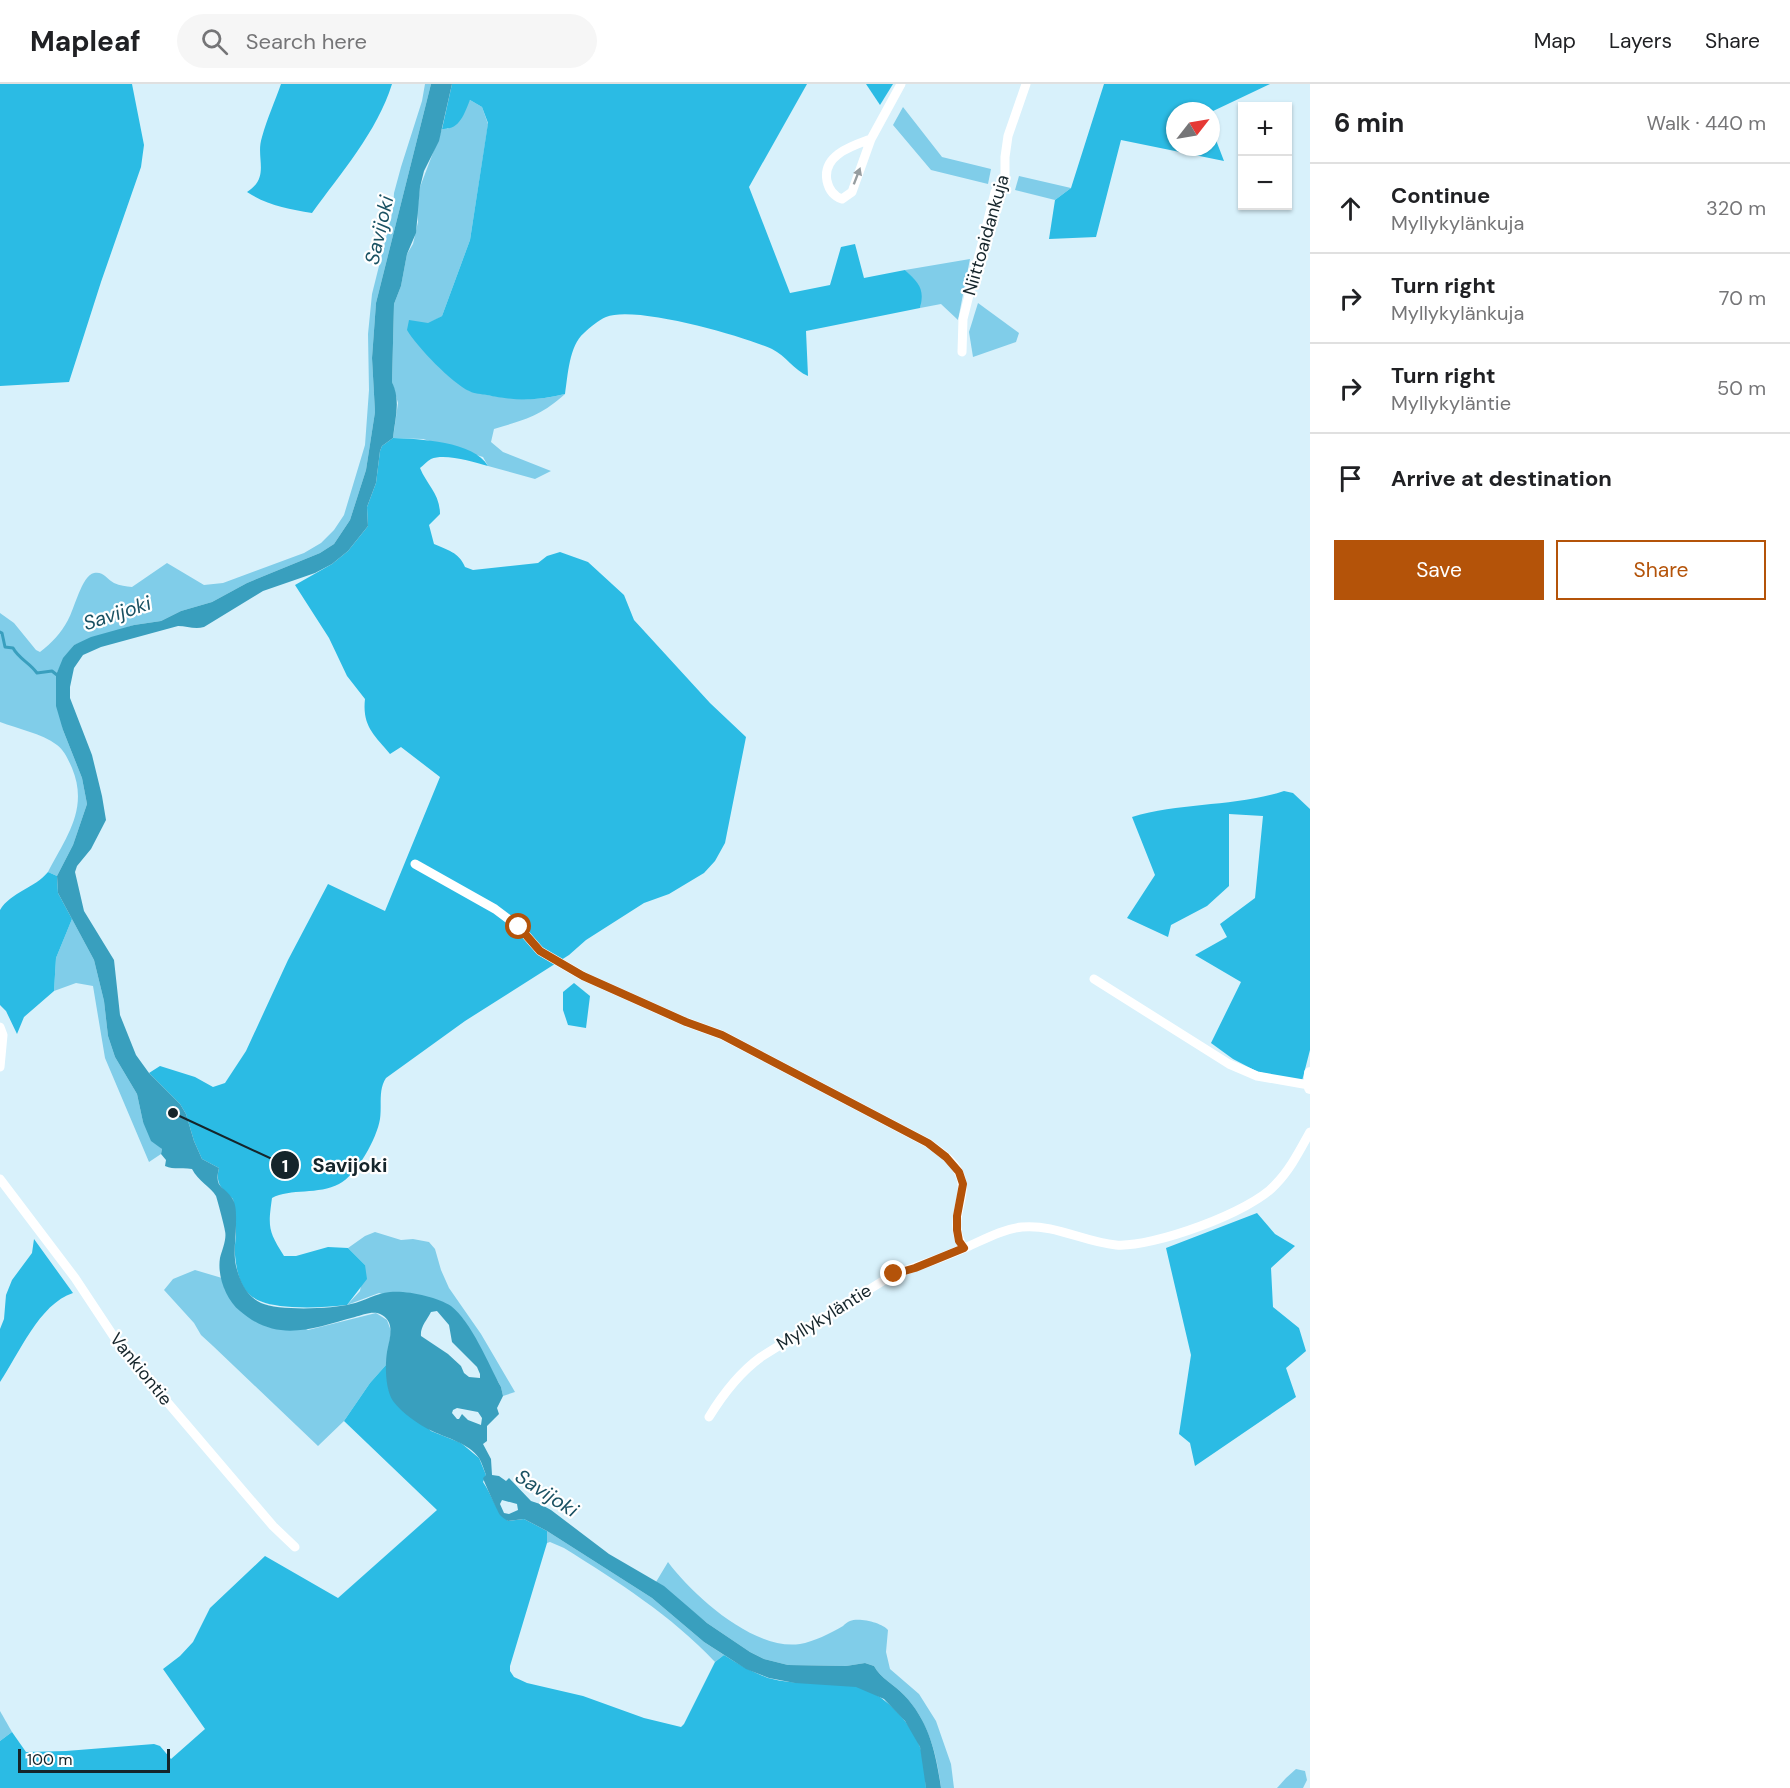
<!DOCTYPE html>
<meta charset="utf-8">
<style>
:root{--surface:#fff;--page:#f6f6f6;--text:#202124;--muted:#757577;--line:#e0e0e0;--accent:#b45309}
body{margin:0;font-family:"DM Sans",sans-serif;background:var(--page);color:var(--text)}
.controls{position:absolute;right:18px;top:18px;display:grid;overflow:hidden;border-radius:0px;box-shadow:0 2px 4px #0004}
.controls button{width:54px;height:54px;display:grid;place-items:center;padding:0;border:0;border-bottom:2px solid var(--line);background:var(--surface);color:var(--text);font:30px sans-serif}
.compass{position:absolute;left:1166px;top:18px;width:54px;height:54px;border-radius:50%;background:var(--surface);box-shadow:0 2px 4px #0004;rotate:59deg}
.scale{position:absolute;left:18px;bottom:15px;width:152px;box-sizing:border-box;padding-left:6px;border:3px solid #15252b;border-top:0;font-size:16px;line-height:21px;white-space:nowrap;color:#15252b;-webkit-text-stroke:4px #fff;paint-order:stroke}
.stop{position:absolute;width:18px;height:18px;margin:-14px;border:4px solid #b45309;border-radius:50%;background:#fff}
.stop.end{background:#b45309;border-color:#fff;box-shadow:0 2px 6px #0008}
.list{margin:0;padding:0;list-style:none}
h2{display:flex;justify-content:space-between;align-items:center;height:78px;margin:0;padding:0 24px;font-size:26px}
h2 small{font-size:20px;font-weight:400;color:var(--muted)}
.list li{display:grid;grid-template-columns:39px 1fr auto;gap:18px;align-items:center;box-sizing:border-box;height:90px;padding:0 24px;border-top:2px solid var(--line)}
.list b{display:block;font-size:22px;white-space:nowrap}
.list p{margin:0;font-size:20px;white-space:nowrap;color:var(--muted)}
.list em{font-size:20px;font-style:normal;color:var(--muted)}
.actions{display:flex;gap:12px;padding:18px 24px}
.actions a{flex:1;padding:14px 0;border:2px solid var(--accent);border-radius:0px;text-align:center;font-size:21px;color:var(--accent)}
.actions .main{background:var(--accent);color:#fff}
.icon{flex:none;width:33px;height:33px;fill:none;stroke:currentColor;stroke-width:2;stroke-linecap:round;stroke-linejoin:round}
.map{position:relative;flex:none;width:1310px;height:1704px;overflow:hidden}
header{display:flex;align-items:center;gap:36px;box-sizing:border-box;height:84px;padding:0 30px;background:var(--surface);border-bottom:2px solid var(--line)}
header strong{font-size:28px}
nav{display:flex;gap:33px;margin-inline-start:auto;font-size:21px}
.search{width:420px;height:54px;background:var(--page);display:flex;align-items:center;gap:15px;box-sizing:border-box;padding:0 21px;border-radius:33px;color:var(--muted);font-size:22px}
main{display:flex}
aside{flex:1;background:var(--surface)}
.map>svg:first-child{display:block}
.green{fill:#80cde9}
.forest{fill:#2bbbe4}
.water{fill:#399fbe;fill-rule:evenodd}
.lines{fill:none;stroke-linecap:round;stroke-linejoin:round}
.stream{stroke:#399fbe;stroke-width:3}
.minor{stroke:#fff;stroke-width:9}
.tertiary{stroke:#fff;stroke-width:12}
.oneway{fill:#969da0}
.route{stroke:#b45309;stroke-width:8}
.labels{text-anchor:middle;dominant-baseline:central;stroke-width:4.5;stroke-linejoin:round;paint-order:stroke}
.street-label{font-size:18px;fill:#15252b;stroke:#fff}
.water-label{font-size:20px;font-style:italic;fill:#195162;stroke:#fff}
.leader{fill:none;stroke:#15252b;stroke-width:2}
.callout-dot{fill:#15252b;stroke:#fff;stroke-width:2}
.mark-label{font-size:18px;text-anchor:middle;font-weight:bold;fill:#fff}
.callout-label{font-size:20px;text-anchor:middle;font-weight:bold;fill:#15252b;stroke:#fff;stroke-width:4.5;stroke-linejoin:round;paint-order:stroke}
</style>
<header>
<strong>Mapleaf</strong>
<div class="search"><svg class="icon" aria-label="search" viewBox="0 0 24 24"><circle cx="10" cy="10" r="6"/><path d="M15 15l6 6"/></svg>Search here</div>
<nav><a>Map</a><a>Layers</a><a>Share</a></nav>
</header>
<main>
<div class="map">
<svg width="1310" height="1704" viewBox="0 0 1310 1704">
<rect width="100%" height="100%" fill="#d8f1fb"/>
<g class="green">
<path d="M 425,0 L 431,0 L 376,219 L 372,274 L 375,328 L 366,386 L 350,436 L 334,460 L 320,469 L 247,499 L 212,518 L 181,527 L 161,537 L 134,541 L 74,561 L 64,574 L 56,591 L 63,646 L 82,694 L 87,720 L 73,761 L 57,792 L 48,788 C 66,753 89,725 72,684 C 68,675 64,666 57,661 C 41,649 18,645 0,638 L 0,529 L 14,539 L 36,566 L 40,568 C 52,559 61,549 68,536 C 74,526 82,491 94,489 C 103,487 107,495 114,499 C 120,502 126,502 132,503 L 167,479 L 204,501 L 223,499 L 304,469 L 321,459 L 334,446 L 344,431 L 365,361 L 369,306 L 368,250 L 372,210 L 393,126 L 394,109 L 401,83 L 422,17 Z"/>
<path d="M 470,16 L 482,23 L 488,40 L 470,156 L 442,232 L 428,240 L 469,307 C 504,315 530,319 565,310 C 541,332 524,336 494,345 L 491,358 L 503,368 L 551,387 L 535,395 L 488,382 L 483,373 L 423,355 L 393,354 L 398,319 L 392,298 L 394,220 L 401,202 L 407,170 L 413,160 L 418,138 L 417,128 L 420,103 L 442,45 L 448,45 Z"/>
<path d="M 903,23 L 942,73 L 991,85 L 988,100 L 931,86 L 893,41 Z"/>
<path d="M 1019,92 L 1071,104 L 1055,116 L 1015,106 Z"/>
<path d="M 970,175 L 958,236 L 941,220 L 920,224 C 924,208 918,198 905,186 Z"/>
<path d="M 978,219 L 1019,249 L 1016,258 L 973,273 L 969,248 Z"/>
<path d="M 72,835 L 94,876 L 104,917 L 108,952 L 115,973 L 137,1010 L 143,1038 L 162,1065 L 161,1070 L 149,1078 L 105,974 L 93,902 L 76,899 L 54,907 L 56,874 Z"/>
<path d="M 375,1148 L 401,1156 L 413,1155 L 429,1158 L 435,1165 L 441,1186 L 449,1204 L 481,1250 L 515,1308 L 503,1312 L 501,1303 L 463,1235 L 379,1209 L 347,1221 L 360,1207 L 365,1181 L 348,1164 L 365,1152 Z"/>
<path d="M 195,1186 L 222,1194 L 225,1206 L 308,1246 L 376,1229 L 387,1236 L 391,1247 L 386,1281 L 370,1299 L 344,1337 L 318,1362 L 213,1262 L 201,1251 L 194,1239 L 164,1206 L 173,1195 Z"/>
<path d="M 547,1447 L 652,1514 L 704,1558 L 724,1571 L 715,1578 C 671,1531 618,1498 564,1464 L 550,1458 L 547,1459 Z"/>
<path d="M 668,1478 C 693,1512 755,1567 800,1560 C 813,1558 831,1549 843,1542 C 845,1540 847,1538 850,1537 C 859,1533 883,1539 888,1546 L 886,1568 L 890,1585 L 919,1610 L 936,1637 L 951,1680 L 954,1704 L 941,1704 C 937,1670 928,1636 904,1611 C 894,1600 881,1595 874,1582 L 865,1579 L 846,1582 L 788,1581 L 764,1575 L 750,1568 L 707,1539 L 656,1498 Z"/>
<path d="M 0,1627 L 12,1648 L 0,1657 Z"/>
<path d="M 1296,1685 L 1305,1687 L 1307,1696 L 1303,1704 L 1277,1704 L 1286,1694 Z"/>
</g>
<g class="forest">
<path d="M 0,0 L 132,0 L 144,61 L 141,83 L 101,198 L 69,298 L 0,302 Z"/>
<path d="M 281,0 L 392,0 C 377,48 341,89 312,129 C 288,125 267,121 247,108 C 271,93 255,74 262,53 C 267,35 275,17 281,0 Z"/>
<path d="M 452,0 L 807,0 L 749,103 L 790,209 L 830,201 L 841,163 L 855,160 L 864,194 L 905,186 C 919,199 925,205 920,224 L 806,247 L 808,292 C 794,286 786,272 772,265 C 743,252 635,221 606,233 C 599,236 589,244 584,249 C 569,262 568,291 565,310 C 538,317 514,317 487,311 C 482,310 474,310 469,307 C 452,299 417,263 407,246 L 409,236 L 428,239 L 442,232 L 470,156 L 488,39 L 482,23 L 470,16 C 464,30 460,46 442,45 Z"/>
<path d="M 866,0 L 893,0 L 880,21 Z"/>
<path d="M 1104,0 L 1270,0 L 1211,28 L 1175,27 L 1175,63 L 1211,63 L 1211,43 L 1224,77 L 1121,56 L 1096,153 L 1049,155 L 1055,116 L 1071,104 Z"/>
<path d="M 393,354 C 419,355 474,357 488,382 C 473,378 445,369 431,375 C 427,377 423,382 420,384 C 427,401 440,410 440,430 L 429,441 L 434,460 C 447,466 459,468 465,483 L 473,486 L 538,479 L 547,472 L 560,468 L 588,478 L 624,511 L 634,536 L 710,619 L 746,653 L 725,759 L 715,777 L 704,789 L 669,810 L 644,819 L 586,856 L 569,871 L 465,937 L 386,994 C 378,1006 382,1021 380,1035 C 377,1054 357,1091 339,1100 C 319,1111 290,1104 272,1114 C 268,1143 268,1147 284,1172 L 296,1172 L 328,1163 L 348,1164 L 365,1181 L 367,1195 L 347,1221 C 328,1223 311,1224 292,1223 C 253,1220 239,1212 235,1171 C 234,1163 236,1156 236,1148 C 236,1137 235,1126 233,1115 C 222,1105 215,1100 219,1084 L 202,1075 L 194,1057 L 186,1030 L 180,1020 L 149,989 L 160,982 L 195,993 L 213,1003 L 225,999 L 246,967 L 288,876 L 328,800 L 385,827 L 440,693 L 401,663 L 390,670 C 374,651 362,642 365,615 L 347,592 L 329,554 L 295,501 L 332,480 L 348,467 L 368,442 L 367,423 L 376,399 L 380,367 L 382,362 Z"/>
<path d="M 1284,707 L 1293,709 L 1310,725 L 1310,966 L 1302,997 L 1258,988 L 1233,975 L 1211,959 L 1241,898 L 1195,871 L 1227,853 L 1220,840 L 1255,814 L 1263,732 L 1229,730 L 1229,802 L 1207,822 L 1171,841 L 1168,853 L 1127,834 L 1155,791 L 1132,733 C 1182,718 1235,723 1284,707 Z"/>
<path d="M 48,788 L 57,792 L 58,809 L 72,835 L 56,874 L 54,907 L 24,933 L 17,950 L 6,927 L 0,921 L 0,826 C 11,808 35,804 48,788 Z"/>
<path d="M 574,899 L 590,912 L 586,944 L 568,941 L 563,926 L 563,908 Z"/>
<path d="M 1257,1129 L 1275,1150 L 1295,1162 L 1271,1184 L 1273,1223 L 1299,1244 L 1306,1267 L 1286,1284 L 1296,1313 L 1195,1382 L 1190,1359 L 1179,1350 L 1191,1271 L 1166,1164 Z"/>
<path d="M 34,1155 L 73,1209 C 39,1220 19,1270 0,1298 L 0,1245 L 4,1235 L 6,1211 L 12,1196 L 32,1169 Z"/>
<path d="M 386,1281 L 389,1306 L 431,1347 L 461,1359 L 479,1374 L 486,1391 L 483,1398 C 492,1411 496,1428 508,1437 L 524,1435 L 547,1447 L 547,1459 L 510,1582 L 510,1587 L 514,1593 L 527,1599 L 583,1612 L 644,1634 L 681,1643 L 684,1640 L 715,1578 L 724,1571 C 738,1580 752,1588 768,1594 C 797,1602 826,1597 855,1602 C 882,1607 911,1638 920,1663 C 925,1676 925,1691 926,1704 L 0,1704 L 0,1657 L 12,1648 L 26,1668 L 66,1667 L 154,1660 L 160,1662 L 171,1675 L 205,1645 L 163,1585 L 180,1572 L 193,1558 L 210,1524 L 265,1472 L 338,1514 L 437,1426 L 344,1337 L 370,1299 Z"/>
</g>
<path class="water" d="M 431,0 L 452,0 L 439,57 L 424,87 L 420,103 L 416,149 L 407,170 L 401,202 L 394,220 L 392,298 C 401,317 395,335 393,354 L 382,362 L 380,367 L 376,399 L 367,423 L 368,442 L 348,467 L 332,480 L 315,489 L 263,507 L 204,543 C 195,546 187,542 178,542 L 101,563 L 83,571 L 74,584 L 70,603 L 70,614 L 92,671 L 102,712 L 106,736 L 91,765 L 77,782 L 75,788 L 84,827 L 114,876 L 120,931 L 136,971 L 149,989 L 180,1020 L 186,1030 L 194,1057 L 202,1075 L 219,1084 C 214,1105 223,1101 232,1114 C 237,1121 236,1133 236,1141 C 236,1155 233,1168 236,1182 C 240,1197 246,1212 261,1219 C 279,1227 332,1225 351,1220 C 365,1217 376,1209 390,1208 C 406,1206 438,1213 451,1222 C 471,1237 489,1281 501,1303 L 503,1312 L 497,1324 L 499,1330 L 487,1342 L 487,1357 L 483,1360 L 491,1375 L 492,1391 L 499,1392 L 506,1397 L 509,1394 L 531,1417 L 540,1420 L 551,1426 L 609,1470 L 664,1502 L 707,1539 L 750,1568 L 764,1575 L 788,1581 L 846,1582 L 865,1579 L 874,1582 C 881,1595 894,1600 904,1611 C 929,1637 936,1669 941,1704 L 926,1704 L 920,1663 L 905,1637 L 884,1615 L 856,1603 L 795,1599 L 769,1594 L 746,1585 L 704,1558 L 652,1514 L 547,1447 L 524,1435 L 508,1437 C 506,1436 502,1433 500,1431 C 497,1426 484,1398 483,1394 L 486,1391 C 484,1386 482,1379 479,1374 C 468,1359 449,1355 432,1347 C 419,1341 402,1329 393,1317 C 385,1305 385,1281 387,1268 C 389,1256 396,1239 382,1231 C 374,1226 363,1231 355,1233 C 313,1244 278,1260 240,1227 C 226,1216 217,1192 220,1174 C 222,1166 227,1155 225,1147 C 225,1144 217,1115 216,1112 C 211,1103 198,1097 192,1085 C 183,1083 174,1086 165,1082 L 166,1076 L 161,1070 L 162,1065 L 151,1057 L 143,1038 L 137,1010 L 115,973 L 108,952 L 104,917 L 94,876 L 58,809 L 57,792 L 73,761 L 87,720 L 82,694 L 63,646 L 56,622 L 56,591 L 63,574 L 74,561 L 91,553 L 134,541 L 161,537 L 181,527 L 212,518 L 247,499 L 320,469 L 334,460 L 350,436 L 366,386 L 375,328 L 372,274 L 376,219 ZM 437,1227 L 449,1241 L 452,1258 L 477,1283 L 480,1290 L 480,1294 L 469,1293 L 464,1289 L 461,1282 L 448,1270 L 421,1252 C 420,1243 427,1236 431,1228 ZM 457,1324 L 478,1328 L 482,1334 L 481,1341 L 468,1336 L 462,1330 L 459,1335 L 457,1335 L 452,1329 L 453,1326 ZM 502,1416 L 517,1420 L 518,1426 L 509,1430 L 504,1429 L 500,1420 Z"/>
<g class="lines">
<path class="stream" d="M 0,548 L 2,549 L 5,563 L 13,564 C 19,575 29,578 37,589 L 52,587 L 57,591"/>
<g class="minor">
<path d="M 871,55 C 852,62 822,71 827,97 C 829,106 833,112 842,115 L 852,108 L 871,55 L 901,0"/>
<path d="M 962,268 L 963,235 L 995,108 L 1005,93 L 1005,73 L 1008,52 L 1026,0"/>
<path d="M 415,780 L 495,825 L 519,843 L 540,867 L 583,892 L 686,938 L 722,951 L 928,1059 C 939,1067 953,1076 959,1089 C 971,1112 945,1136 964,1164"/>
<path d="M 1094,895 L 1229,980 L 1257,992 L 1309,1001"/>
<path d="M 0,943 L 3,951 L 0,983"/>
<path d="M 0,1095 L 75,1194 L 122,1265 L 273,1442 L 295,1463"/>
<path d="M 709,1333 C 723,1310 739,1289 761,1273 L 894,1190 C 919,1183 943,1173 967,1163 C 985,1155 1003,1145 1022,1143 C 1055,1140 1084,1158 1116,1161 C 1152,1164 1251,1128 1275,1101 C 1290,1086 1300,1066 1310,1048"/>
</g>
<path class="tertiary" d="M 1310,989 L 1310,1004"/>
</g>
<defs><path id="oneway-solid" d="M-6-.8H1V-3.2L6.5 0L1 3.2V.8H-6Z" transform="scale(1.5)"/></defs>
<use class="oneway" href="#oneway-solid" transform="translate(857 92) rotate(-69)"/>
<g class="lines">
<path class="route" d="M 519,843 L 540,867 L 583,892 L 686,938 L 722,951 L 928,1059 L 946,1073 L 959,1088 L 963,1100 L 957,1132 L 957,1146 L 959,1157 L 964,1164 L 915,1184 L 894,1190"/>
</g>
<g class="labels">
<g class="street-label">
<text transform="translate(986 151) rotate(-74)">Niittoaidankuja</text>
<text transform="translate(824 1233) rotate(-32)">Myllykyläntie</text>
<text transform="translate(141 1285) rotate(51)">Vankiontie</text>
</g>
<g class="water-label">
<text transform="translate(379 146) rotate(-77)">Savijoki</text>
<text transform="translate(117 529) rotate(-18)">Savijoki</text>
<text transform="translate(547 1409) rotate(33)">Savijoki</text>
</g>
</g>
<path class="leader" d="M173 1029L285 1081"/>
<g class="callout-dot">
<circle cx="173" cy="1029" r="6"/>
<circle cx="285" cy="1081" r="15"/>
</g>
<g class="mark-label">
<text x="285" y="1088">1</text>
</g>
<g class="callout-label">
<text x="350" y="1088">Savijoki</text>
</g>
</svg>
<div class="controls">
<button>+</button>
<button>−</button>
</div>
<svg class="compass" viewBox="-18 -18 36 36"><path d="M0-13l5 13h-10z" fill="#e53935"/><path d="M0 13l5-13h-10z" fill="#757577"/></svg>
<div class="scale">100 m</div>
<div class="stop" style="left:519px;top:843px"></div>
<div class="stop end" style="left:894px;top:1190px"></div>
</div>
<aside>
<h2>6 min<small>Walk · 440 m</small></h2>
<ul class="list">
<li><svg class="icon" aria-label="ahead" viewBox="0 0 24 24"><path d="M12 20V5M6 11l6-6 6 6"/></svg><div><b>Continue</b><p>Myllykylänkuja</p></div><em>320 m</em></li>
<li><svg class="icon" aria-label="right" viewBox="0 0 24 24"><path d="M7 20v-9h11M14 6l5 5-5 5"/></svg><div><b>Turn right</b><p>Myllykylänkuja</p></div><em>70 m</em></li>
<li><svg class="icon" aria-label="right" viewBox="0 0 24 24"><path d="M7 20v-9h11M14 6l5 5-5 5"/></svg><div><b>Turn right</b><p>Myllykyläntie</p></div><em>50 m</em></li>
<li><svg class="icon" aria-label="arrive" viewBox="0 0 24 24"><path d="M6 21V4h12l-3 4 3 4H6"/></svg><div><b>Arrive at destination</b></div></li>
</ul>
<div class="actions"><a class="main">Save</a><a>Share</a></div>
</aside>
</main>
